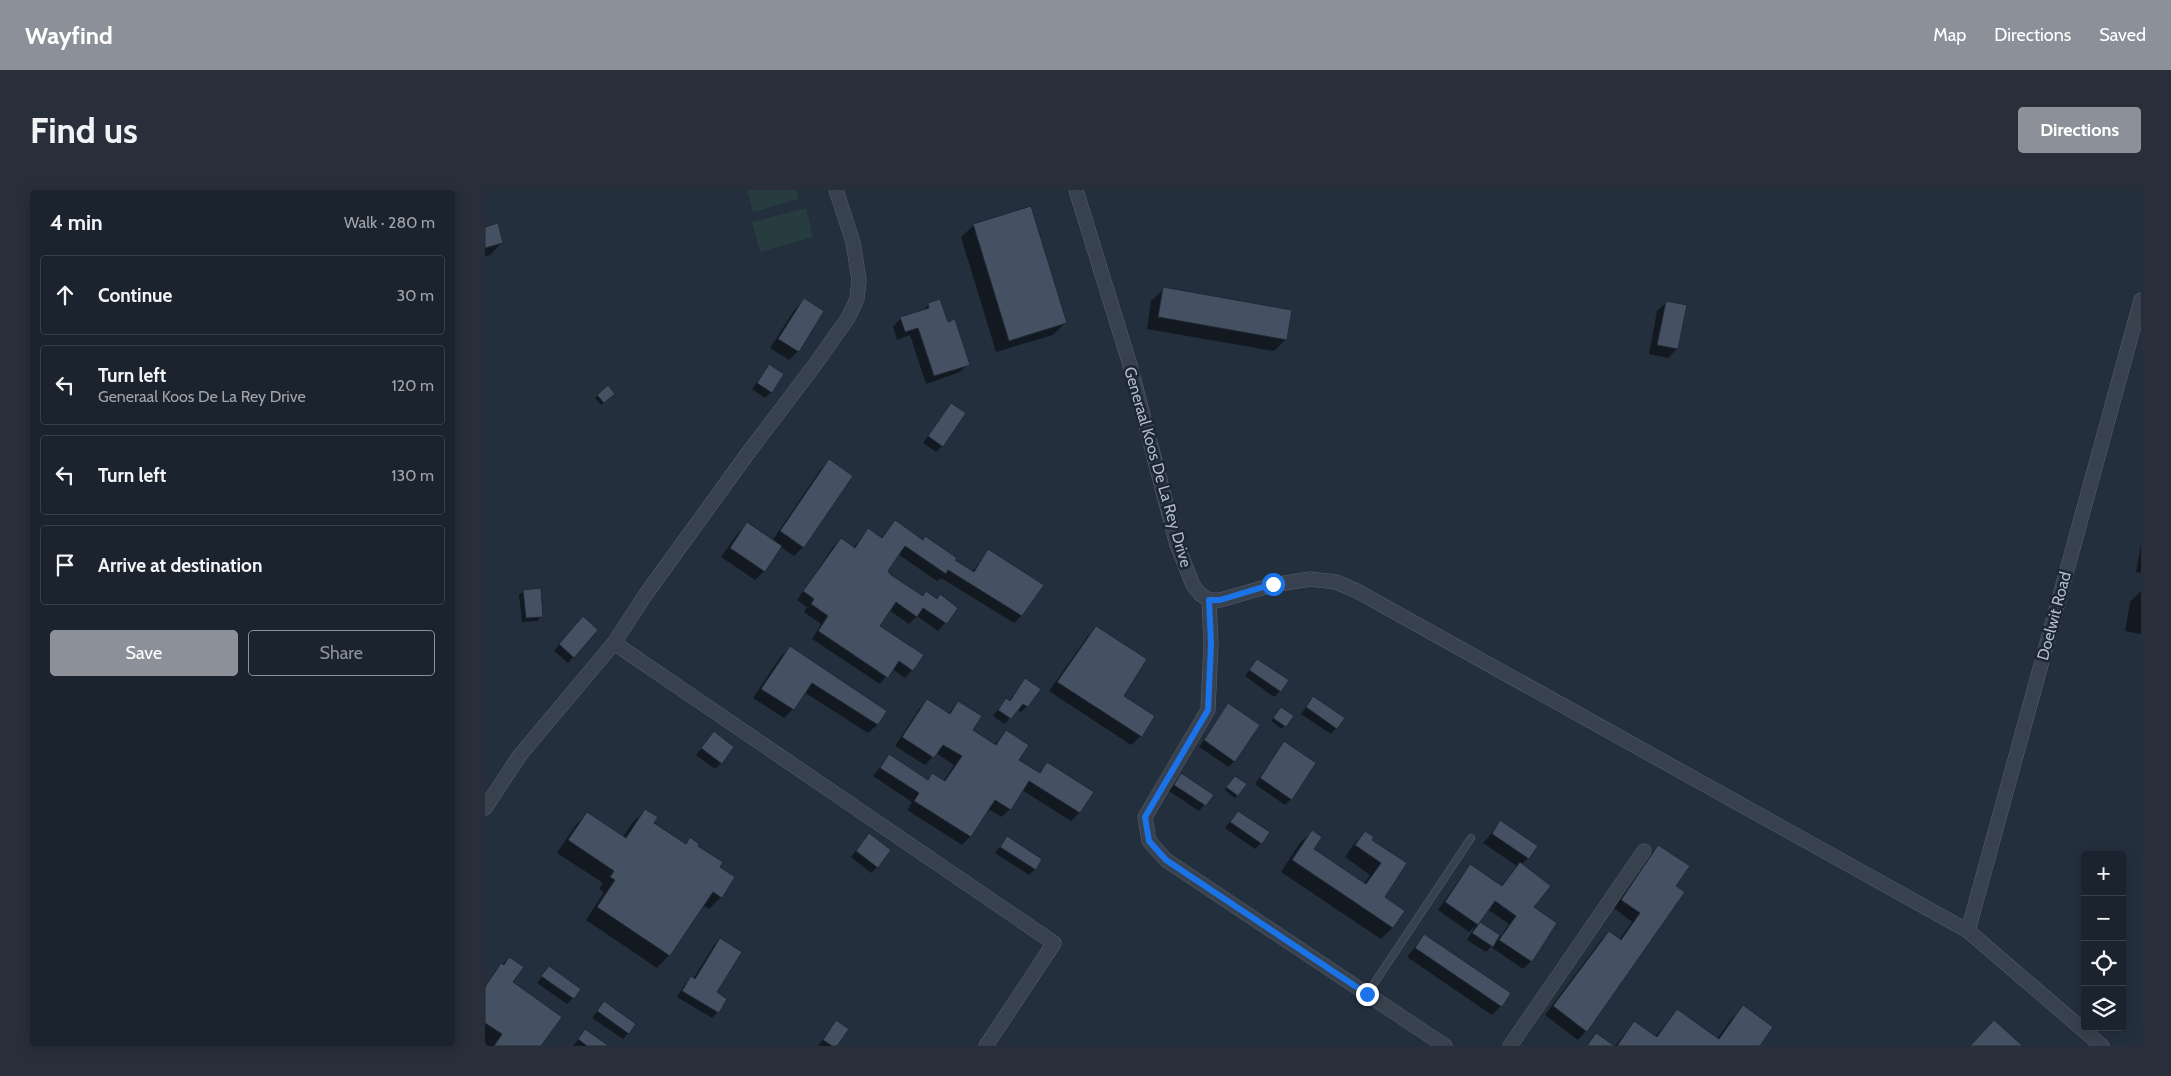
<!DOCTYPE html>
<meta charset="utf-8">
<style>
:root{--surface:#1b232e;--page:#282f3a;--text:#f1f3f6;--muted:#a0a4aa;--line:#39404a;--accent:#8c9099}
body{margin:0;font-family:Cabin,sans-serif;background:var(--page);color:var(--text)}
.controls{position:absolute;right:15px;bottom:15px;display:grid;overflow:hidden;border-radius:5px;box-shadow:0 2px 12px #0003}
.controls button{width:45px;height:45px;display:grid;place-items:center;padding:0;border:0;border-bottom:1px solid var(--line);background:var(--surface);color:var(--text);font:25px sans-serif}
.stop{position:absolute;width:15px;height:15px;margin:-11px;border:4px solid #1a73e8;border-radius:50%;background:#fff}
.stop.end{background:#1a73e8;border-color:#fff;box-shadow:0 1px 5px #0008}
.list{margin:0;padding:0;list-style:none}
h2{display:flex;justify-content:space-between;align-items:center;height:65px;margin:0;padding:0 20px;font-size:21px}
h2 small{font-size:16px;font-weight:400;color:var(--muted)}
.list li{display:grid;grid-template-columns:32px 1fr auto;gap:15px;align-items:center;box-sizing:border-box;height:80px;margin:0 10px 10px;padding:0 10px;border:1px solid var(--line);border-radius:5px}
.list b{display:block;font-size:19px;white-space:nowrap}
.list p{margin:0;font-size:16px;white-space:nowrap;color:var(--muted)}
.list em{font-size:16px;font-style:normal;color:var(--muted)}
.actions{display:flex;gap:10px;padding:15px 20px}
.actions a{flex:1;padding:11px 0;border:1px solid var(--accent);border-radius:5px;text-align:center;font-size:18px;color:var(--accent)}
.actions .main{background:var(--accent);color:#fff}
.icon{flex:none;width:28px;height:28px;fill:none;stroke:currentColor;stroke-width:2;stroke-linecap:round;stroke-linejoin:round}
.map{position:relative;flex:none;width:1656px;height:856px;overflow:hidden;border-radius:5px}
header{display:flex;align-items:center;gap:30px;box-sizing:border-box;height:70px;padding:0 25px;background:var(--accent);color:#fff}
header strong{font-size:24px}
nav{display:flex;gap:28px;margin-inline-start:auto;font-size:18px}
.intro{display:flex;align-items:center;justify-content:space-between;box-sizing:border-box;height:120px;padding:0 30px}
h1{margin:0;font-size:35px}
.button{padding:12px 22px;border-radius:5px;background:var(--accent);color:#fff;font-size:18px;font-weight:700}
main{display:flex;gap:30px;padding:0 30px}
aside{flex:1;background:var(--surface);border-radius:5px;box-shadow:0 2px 12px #0003}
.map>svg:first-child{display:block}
.green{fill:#263c3f}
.shadow{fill:#0007;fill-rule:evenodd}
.building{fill:#455162;stroke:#1f2835}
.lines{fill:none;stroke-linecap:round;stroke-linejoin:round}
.service-casing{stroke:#565f6c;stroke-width:8}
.minor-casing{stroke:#565f6c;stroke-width:15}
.service{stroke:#38414e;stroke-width:7}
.minor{stroke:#38414e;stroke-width:14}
.route{stroke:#1a73e8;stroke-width:6}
.labels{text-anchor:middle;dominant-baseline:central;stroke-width:5;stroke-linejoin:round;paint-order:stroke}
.street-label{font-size:16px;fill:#b4bcc9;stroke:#1d2633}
</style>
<header>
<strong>Wayfind</strong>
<nav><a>Map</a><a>Directions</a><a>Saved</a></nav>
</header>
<div class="intro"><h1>Find us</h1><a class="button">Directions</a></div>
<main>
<aside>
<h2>4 min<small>Walk · 280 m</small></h2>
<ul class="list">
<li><svg class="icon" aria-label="ahead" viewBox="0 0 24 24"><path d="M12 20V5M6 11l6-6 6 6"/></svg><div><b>Continue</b></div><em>30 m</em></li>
<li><svg class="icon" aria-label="left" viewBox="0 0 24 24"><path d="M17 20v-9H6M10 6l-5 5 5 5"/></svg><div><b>Turn left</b><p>Generaal Koos De La Rey Drive</p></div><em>120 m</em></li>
<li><svg class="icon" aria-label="left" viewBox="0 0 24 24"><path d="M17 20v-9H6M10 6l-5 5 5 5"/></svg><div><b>Turn left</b></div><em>130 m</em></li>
<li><svg class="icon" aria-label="arrive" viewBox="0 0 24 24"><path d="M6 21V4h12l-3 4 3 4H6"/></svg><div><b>Arrive at destination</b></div></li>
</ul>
<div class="actions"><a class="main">Save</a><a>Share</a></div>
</aside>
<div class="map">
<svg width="1656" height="856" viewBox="0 0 1656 856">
<rect width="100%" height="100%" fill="#242f3e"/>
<g class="green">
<path d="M 311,0 L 314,9 L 268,22 L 262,0 Z"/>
<path d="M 321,18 L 328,47 L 275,62 L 267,32 Z"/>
</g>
<g class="shadow">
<path d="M 489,35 L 580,133 L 568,145 L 511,162 L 476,47 Z"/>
<path d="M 0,38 L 17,52 L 5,65 L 0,66 Z"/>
<path d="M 679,99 L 801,149 L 789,161 L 662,139 L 666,111 Z"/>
<path d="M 319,110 L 313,161 L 304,170 L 285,158 L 310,119 Z"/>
<path d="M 1182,112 L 1192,159 L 1183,168 L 1164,164 L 1172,121 Z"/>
<path d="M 444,114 L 462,133 L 483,174 L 475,182 L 441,194 L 425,145 L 412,150 L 408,137 L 416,128 L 436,122 Z"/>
<path d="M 284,175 L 286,202 L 280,208 L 267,199 Z"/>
<path d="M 122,197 L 128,204 L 116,215 L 110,208 Z"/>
<path d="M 466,214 L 457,256 L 451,262 L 438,253 Z"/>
<path d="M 344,271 L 318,357 L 309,366 L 295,356 L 279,381 L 270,390 L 236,367 L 253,343 L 262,334 L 287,351 L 335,280 Z"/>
<path d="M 410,331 L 437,351 L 440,348 L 468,371 L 487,382 L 503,361 L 557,395 L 536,426 L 529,433 L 456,388 L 452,391 L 413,364 L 401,381 L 406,386 L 437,407 L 472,418 L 453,441 L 432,426 L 424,434 L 404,420 L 393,436 L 427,480 L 420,488 L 407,479 L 395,494 L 327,449 L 336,434 L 319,422 L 322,417 L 312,410 L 348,357 L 356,350 L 368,358 L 383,340 L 395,349 Z"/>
<path d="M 1656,354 L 1656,383 L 1651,382 Z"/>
<path d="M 39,401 L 57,426 L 52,431 L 37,432 L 34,405 Z"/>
<path d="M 1656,401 L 1656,444 L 1640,441 L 1645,412 Z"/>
<path d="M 92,434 L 88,467 L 83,473 L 69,461 Z"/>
<path d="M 611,437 L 637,506 L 668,527 L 656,546 L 646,555 L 564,501 L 602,447 Z"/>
<path d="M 305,458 L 400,522 L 392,535 L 383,543 L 319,502 L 308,519 L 299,528 L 268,508 L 296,466 Z"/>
<path d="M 772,470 L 795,501 L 789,507 L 760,486 Z"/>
<path d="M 540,490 L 554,500 L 542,516 L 536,522 L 532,519 L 520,534 L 508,526 L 521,510 L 524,511 Z"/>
<path d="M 828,508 L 851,538 L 846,544 L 816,524 Z"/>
<path d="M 442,511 L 463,524 L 473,512 L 486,540 L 509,555 L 521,541 L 533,571 L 553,584 L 563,573 L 607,602 L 594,623 L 586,631 L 537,600 L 525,619 L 517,627 L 503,619 L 485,647 L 477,655 L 422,620 L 427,612 L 388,586 L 404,566 L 442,590 L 447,585 L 458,592 L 469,575 L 451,563 L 440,575 L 410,556 L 434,519 Z"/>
<path d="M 743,515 L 749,571 L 744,577 L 714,557 Z"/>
<path d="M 794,521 L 807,527 L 797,539 L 786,531 Z"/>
<path d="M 229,543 L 236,573 L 230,579 L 211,565 Z"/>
<path d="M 799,552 L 806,609 L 800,615 L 770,594 Z"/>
<path d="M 697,585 L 727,605 L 714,621 L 684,601 Z"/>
<path d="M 747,590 L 752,605 L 750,608 L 740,600 Z"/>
<path d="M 160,620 L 167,633 L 199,655 L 205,649 L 233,677 L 236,707 L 224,719 L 217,715 L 184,765 L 172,778 L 101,730 L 119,702 L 114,699 L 118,693 L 72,663 L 90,636 L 102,623 L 138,647 L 148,632 Z"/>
<path d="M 753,622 L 776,653 L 770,659 L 740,638 Z"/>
<path d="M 1016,632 L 1043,668 L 1036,675 L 1048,718 L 1070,734 L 1046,771 L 1038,779 L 1006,757 L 1001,762 L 982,750 L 990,736 L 984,742 L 953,720 L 978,684 L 985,676 L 1016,696 L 1032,676 L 998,653 ZM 1002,719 L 1024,734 L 1015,747 L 993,732 Z"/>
<path d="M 827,642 L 827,660 L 879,694 L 885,685 L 860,667 L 869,654 L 880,642 L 886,650 L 920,673 L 898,707 L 918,721 L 907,738 L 896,749 L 796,682 L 815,653 Z"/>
<path d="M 384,645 L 392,677 L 386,683 L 366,667 Z"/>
<path d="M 522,648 L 550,679 L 544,685 L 510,663 Z"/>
<path d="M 1173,656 L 1190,696 L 1198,702 L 1101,841 L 1093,850 L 1060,825 L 1115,751 L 1124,742 L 1134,750 L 1147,732 L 1129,718 L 1164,665 Z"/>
<path d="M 939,746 L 1016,816 L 1007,825 L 922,767 Z"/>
<path d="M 235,749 L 230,803 L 233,822 L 227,828 L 192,807 L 200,794 L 206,788 L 208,789 L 229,755 Z"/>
<path d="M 24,768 L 26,793 L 55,856 L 0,856 L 0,799 L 9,782 Z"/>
<path d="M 64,778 L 88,808 L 82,814 L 52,793 Z"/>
<path d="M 119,813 L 150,835 L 138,849 L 107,828 Z"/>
<path d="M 1258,817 L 1274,856 L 1130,856 L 1149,832 L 1170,847 L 1192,821 L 1232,849 L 1246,829 Z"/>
<path d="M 351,832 L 350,856 L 333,856 L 346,838 Z"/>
<path d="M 100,841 L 122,856 L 88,856 Z"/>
</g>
<g class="building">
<path d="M 546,16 L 582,133 L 524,151 L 488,34 Z"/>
<path d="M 13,33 L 18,53 L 0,58 L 0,37 Z"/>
<path d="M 678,97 L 807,120 L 802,150 L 673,127 Z"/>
<path d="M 319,108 L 339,121 L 314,162 L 293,149 Z"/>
<path d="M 455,109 L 463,132 L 470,129 L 485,175 L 449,186 L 433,138 L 420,142 L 415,127 L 444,118 L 443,113 Z"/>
<path d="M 1181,111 L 1202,115 L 1193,159 L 1172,155 Z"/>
<path d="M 284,174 L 299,184 L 287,203 L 272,193 Z"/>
<path d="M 123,195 L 130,204 L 119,213 L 112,205 Z"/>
<path d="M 466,213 L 481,223 L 458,257 L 443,246 Z"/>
<path d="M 344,269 L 368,286 L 319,358 L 295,341 Z"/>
<path d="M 410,330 L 438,350 L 440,346 L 472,368 L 470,370 L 489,382 L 503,359 L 559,395 L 537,426 L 463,380 L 461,384 L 420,356 L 403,381 L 406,385 L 438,406 L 441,401 L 452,409 L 455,404 L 473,418 L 462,434 L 438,418 L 432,427 L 411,412 L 395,436 L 439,465 L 428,481 L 414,471 L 403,488 L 333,441 L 343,426 L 326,414 L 329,409 L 318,401 L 356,348 L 370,358 L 383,338 L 397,348 Z"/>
<path d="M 262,332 L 297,356 L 280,382 L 245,358 Z"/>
<path d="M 56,398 L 58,427 L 41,428 L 38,400 Z"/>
<path d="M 98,426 L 113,440 L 89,468 L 74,454 Z"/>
<path d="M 611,436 L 662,469 L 639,506 L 670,526 L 657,547 L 572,492 Z"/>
<path d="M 305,456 L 402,521 L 393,535 L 327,493 L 309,520 L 276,499 Z"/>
<path d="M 772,469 L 804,490 L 796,502 L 764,480 Z"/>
<path d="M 540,488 L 556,499 L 543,517 L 538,514 L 526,529 L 513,520 L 521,508 L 525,511 Z"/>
<path d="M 828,506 L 860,528 L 852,539 L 821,517 Z"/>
<path d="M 442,509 L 465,524 L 473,511 L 497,526 L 488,540 L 511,555 L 521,540 L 544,555 L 534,570 L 555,583 L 562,572 L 609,602 L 595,623 L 544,591 L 526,620 L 510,610 L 486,647 L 429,611 L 434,603 L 395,578 L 404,564 L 443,590 L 447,583 L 460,591 L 477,566 L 458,555 L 449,568 L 417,547 Z"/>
<path d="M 743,513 L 775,535 L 750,572 L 719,550 Z"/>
<path d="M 796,517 L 809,526 L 801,537 L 788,528 Z"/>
<path d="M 229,541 L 249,557 L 237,574 L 216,558 Z"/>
<path d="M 799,551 L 831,573 L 807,610 L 775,588 Z"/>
<path d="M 696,583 L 729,605 L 721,616 L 689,595 Z"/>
<path d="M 750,586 L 762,594 L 753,606 L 741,597 Z"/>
<path d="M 160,619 L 173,627 L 169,633 L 201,654 L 205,647 L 214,654 L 213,656 L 238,672 L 235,677 L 250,687 L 237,708 L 228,702 L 185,766 L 112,717 L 130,690 L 125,687 L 129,681 L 83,650 L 102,622 L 141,648 Z"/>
<path d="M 753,621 L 785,642 L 777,654 L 745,632 Z"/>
<path d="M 1015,630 L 1053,656 L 1044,669 L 1007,644 Z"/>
<path d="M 827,640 L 837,647 L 829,659 L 881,694 L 896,673 L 870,655 L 880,641 L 889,647 L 887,650 L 922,673 L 900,707 L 920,721 L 908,738 L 807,670 Z"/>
<path d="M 384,643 L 406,660 L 393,678 L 371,661 Z"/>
<path d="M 522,646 L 557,669 L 551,680 L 515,657 Z"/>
<path d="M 1173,655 L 1205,676 L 1191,696 L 1200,702 L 1102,842 L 1068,816 L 1124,741 L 1136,750 L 1155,723 L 1136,710 Z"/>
<path d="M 1035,672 L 1066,696 L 1049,717 L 1072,733 L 1047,772 L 1014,750 L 1031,726 L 1010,711 L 993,735 L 960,712 L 985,674 L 1017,696 Z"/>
<path d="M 995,732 L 1015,745 L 1008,757 L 987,743 Z"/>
<path d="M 939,744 L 1026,803 L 1017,817 L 930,758 Z"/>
<path d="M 235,748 L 257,762 L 232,802 L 242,809 L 234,823 L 197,801 L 206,786 L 210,789 Z"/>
<path d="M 24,767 L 39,777 L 28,792 L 77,827 L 56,856 L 9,856 L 17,844 L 0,833 L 0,797 L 16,773 L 19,775 Z"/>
<path d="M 64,776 L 96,799 L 89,809 L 56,786 Z"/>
<path d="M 119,811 L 151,834 L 144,844 L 112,821 Z"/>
<path d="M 1258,815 L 1288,837 L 1275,856 L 1132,856 L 1149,831 L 1172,847 L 1192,819 L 1234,849 Z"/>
<path d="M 351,830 L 364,839 L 352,856 L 347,856 L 338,850 Z"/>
<path d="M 1509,830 L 1538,856 L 1485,856 Z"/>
<path d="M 100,839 L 124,856 L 102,856 L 93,849 Z"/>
<path d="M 1111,843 L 1130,856 L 1102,856 Z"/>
</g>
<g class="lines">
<defs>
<path id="service" d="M 882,804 L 986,648"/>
<g id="minor">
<path d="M 591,0 L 645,175 L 692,355 L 708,395 L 715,404 L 724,410 L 726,454 L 723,520 L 660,627 L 664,651 L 681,670 L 960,856"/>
<path d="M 724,410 L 735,410 L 788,395 L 825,389 L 851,392 L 872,401 L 1483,741 L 1617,856"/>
<path d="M 129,453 L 569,753 L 501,856"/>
<path d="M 0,618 L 35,565 L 129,453 L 161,404 L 263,263 L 329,176 L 363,128 L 372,109 L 374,90 L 368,52 L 351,0"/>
<path d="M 1483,741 L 1656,110"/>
<path d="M 1025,856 L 1159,661"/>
</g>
</defs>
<use href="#service" class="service-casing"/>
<use href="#minor" class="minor-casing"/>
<use href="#service" class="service"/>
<use href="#minor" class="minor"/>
</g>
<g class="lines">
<path class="route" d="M 788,394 L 735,410 L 724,410 L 726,454 L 723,520 L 660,627 L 664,651 L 681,670 L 882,804"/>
</g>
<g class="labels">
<g class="street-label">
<text transform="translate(673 277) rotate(74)">Generaal Koos De La Rey Drive</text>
<text transform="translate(1569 426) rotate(-75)">Doelwit Road</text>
</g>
</g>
</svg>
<div class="controls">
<button>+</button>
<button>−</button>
<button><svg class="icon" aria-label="locate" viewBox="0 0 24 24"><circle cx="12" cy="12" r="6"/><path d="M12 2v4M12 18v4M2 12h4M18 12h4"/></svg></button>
<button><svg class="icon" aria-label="layers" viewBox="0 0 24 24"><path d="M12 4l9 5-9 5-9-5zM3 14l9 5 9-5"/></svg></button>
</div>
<div class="stop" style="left:788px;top:394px"></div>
<div class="stop end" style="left:882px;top:804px"></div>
</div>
</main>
